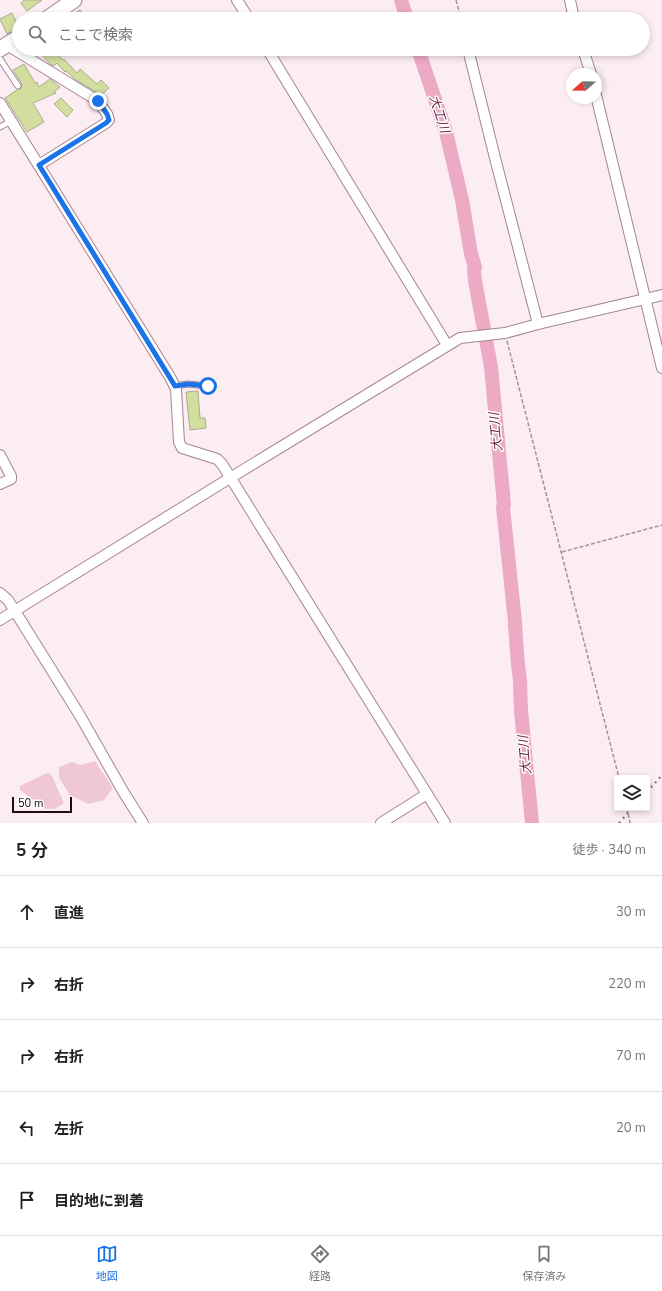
<!DOCTYPE html>
<html lang="ja">
<meta charset="utf-8">
<style>
:root{--surface:#fff;--page:#f6f6f6;--text:#222;--muted:#767676;--line:#e0e0e0;--accent:#1a73e8}
body{margin:0;font-family:"Nunito Sans","Noto Sans JP",sans-serif;background:var(--page);color:var(--text)}
.controls{position:absolute;right:12px;bottom:12px;display:grid;overflow:hidden;border-radius:4px;box-shadow:0 2px 6px #0003}
.controls button{width:36px;height:36px;display:grid;place-items:center;padding:0;border:0;border-bottom:1px solid var(--line);background:var(--surface);color:var(--text);font:20px sans-serif}
.compass{position:absolute;left:566px;top:68px;width:36px;height:36px;border-radius:50%;background:var(--surface);box-shadow:0 2px 6px #0003;rotate:250deg}
.scale{position:absolute;left:12px;bottom:10px;width:60px;box-sizing:border-box;padding-left:4px;border:2px solid #1b0f14;border-top:0;font-size:11px;line-height:14px;white-space:nowrap;color:#1b0f14;-webkit-text-stroke:3px #fff;paint-order:stroke}
.stop{position:absolute;width:12px;height:12px;margin:-9px;border:3px solid #1a73e8;border-radius:50%;background:#fff}
.stop.end{background:#1a73e8;border-color:#fff;box-shadow:0 1px 4px #0008}
.list{margin:0;padding:0;list-style:none}
h2{display:flex;justify-content:space-between;align-items:center;height:52px;margin:0;padding:0 16px;font-size:17px}
h2 small{font-size:13px;font-weight:400;color:var(--muted)}
.list li{display:grid;grid-template-columns:26px 1fr auto;gap:12px;align-items:center;box-sizing:border-box;height:72px;padding:0 16px;border-top:1px solid var(--line)}
.list b{display:block;font-size:15px;white-space:nowrap}
.list em{font-size:13px;font-style:normal;color:var(--muted)}
.icon{flex:none;width:22px;height:22px;fill:none;stroke:currentColor;stroke-width:2;stroke-linecap:round;stroke-linejoin:round}
.map{position:relative;flex:none;width:662px;height:823px;overflow:hidden}
.search{position:absolute;background:var(--surface);box-shadow:0 2px 6px #0003;left:12px;right:12px;top:12px;height:44px;display:flex;align-items:center;gap:10px;box-sizing:border-box;padding:0 14px;border-radius:22px;color:var(--muted);font-size:15px}
.sheet{height:412px;background:var(--surface)}
nav{display:flex;justify-content:space-around;align-items:center;box-sizing:border-box;height:56px;border-top:1px solid var(--line);background:var(--surface);font-size:11px;color:var(--muted)}
nav a{display:grid;justify-items:center;gap:2px}
nav .on{color:var(--accent)}
.map>svg:first-child{display:block}
.green{fill:#f0c7d6}
.lines{fill:none;stroke-linecap:round;stroke-linejoin:round}
.river{stroke:#ecaac4;stroke-width:14}
.building{fill:#d3dd9e;stroke:#a8ae8e}
.lane-casing{stroke:#a68491;stroke-width:7}
.street-casing{stroke:#a68491;stroke-width:12}
.primary-casing{stroke:#a68491;stroke-width:17}
.path{stroke:#a19398;stroke-width:1.5;stroke-dasharray:4 2;stroke-linecap:butt}
.lane{stroke:#fff;stroke-width:5}
.street{stroke:#fff;stroke-width:10}
.primary{stroke:#fff;stroke-width:15}
.rail{stroke:#908388;stroke-width:2.5;stroke-dasharray:2 4;stroke-linecap:butt}
.route{stroke:#1a73e8;stroke-width:5}
.labels{text-anchor:middle;dominant-baseline:central;stroke-width:3;stroke-linejoin:round;paint-order:stroke}
.water-label{font-size:13px;font-style:italic;fill:#6f2448;stroke:#fff}
</style>
<div class="map">
<svg width="662" height="823" viewBox="0 0 662 823">
<rect width="100%" height="100%" fill="#fcedf2"/>
<g class="green">
<path d="M 95,761 L 113,788 L 104,800 L 88,804 L 70,795 L 59,778 L 59,767 L 72,762 L 80,765 Z"/>
<path d="M 47,773 L 51,774 L 63,801 L 63,804 L 54,809 L 46,809 L 20,790 L 20,786 Z"/>
</g>
<g class="lines">
<g class="river">
<path d="M 401,0 L 407,19"/>
<path d="M 418,49 L 446,132 L 462,200 L 471,254 L 475,267 L 474,268 L 475,281 L 491,367 L 504,505 L 503,507 L 515,622 L 515,624 L 518,665 L 520,680 L 521,711 L 532,823"/>
</g>
</g>
<g class="building">
<path d="M 24,0 L 42,0 L 27,11 L 21,3 Z"/>
<path d="M 80,10 L 86,19 L 66,19 Z"/>
<path d="M 12,13 L 19,28 L 7,34 L 0,19 Z"/>
<path d="M 37,49 L 53,49 L 63,60 L 64,59 L 77,73 L 80,69 L 97,84 L 101,80 L 109,88 L 101,95 L 76,80 L 66,71 L 65,72 L 57,63 L 54,66 L 50,64 Z"/>
<path d="M 24,64 L 35,83 L 37,82 L 39,87 L 50,79 L 60,87 L 54,92 L 56,93 L 33,103 L 44,122 L 27,132 L 5,98 L 17,90 L 21,88 L 22,84 L 13,70 Z"/>
<path d="M 61,98 L 73,110 L 67,117 L 54,104 Z"/>
<path d="M 198,391 L 200,418 L 205,418 L 206,428 L 190,430 L 186,392 Z"/>
</g>
<g class="lines">
<defs>
<g id="lane">
<path d="M 0,59 L 18,86"/>
<path d="M 0,127 L 11,121"/>
<path d="M 175,386 L 188,384 L 208,386"/>
</g>
<g id="street">
<path d="M 237,0 L 249,19"/>
<path d="M 570,0 L 574,19"/>
<path d="M 562,19 L 573,16"/>
<path d="M 7,45 L 98,101 L 107,114 L 109,120 L 106,123 L 39,165"/>
<path d="M 267,49 L 447,345"/>
<path d="M 468,49 L 495,158 L 538,324"/>
<path d="M 583,49 L 591,74"/>
<path d="M 596,95 L 662,368"/>
<path d="M 0,103 L 170,377 L 176,389 L 179,442 L 182,448 L 217,459 L 222,464 L 445,823"/>
<path d="M 0,455 L 11,476 L 11,479 L 0,484"/>
<path d="M 0,593 L 8,600 L 79,714 L 124,793 L 143,823"/>
<path d="M 0,620 L 230,478 L 460,338 L 505,333 L 538,324 L 662,295"/>
<path d="M 381,823 L 427,794"/>
</g>
<g id="primary">
<path d="M 47,19 L 74,0"/>
<path d="M 0,49 L 19,37"/>
</g>
</defs>
<use href="#lane" class="lane-casing"/>
<use href="#street" class="street-casing"/>
<use href="#primary" class="primary-casing"/>
<g class="path">
<path d="M 456,0 L 461,19"/>
<path d="M 507,341 L 619,778"/>
<path d="M 562,552 L 662,525"/>
<path d="M 627,808 L 630,823"/>
</g>
<use href="#lane" class="lane"/>
<use href="#street" class="street"/>
<use href="#primary" class="primary"/>
<g class="rail">
<path d="M 647,792 L 662,775"/>
<path d="M 619,823 L 632,808"/>
</g>
</g>
<g class="lines">
<path class="route" d="M 98,101 L 107,114 L 109,120 L 106,123 L 39,165 L 175,386 L 188,384 L 208,386"/>
</g>
<g class="labels">
<g class="water-label">
<text transform="translate(439 114) rotate(72)">大工川</text>
<text transform="translate(496 432) rotate(-95)">大工川</text>
<text transform="translate(525 755) rotate(-95)">大工川</text>
</g>
</g>
</svg>
<div class="controls">
<button><svg class="icon" aria-label="layers" viewBox="0 0 24 24"><path d="M12 4l9 5-9 5-9-5zM3 14l9 5 9-5"/></svg></button>
</div>
<svg class="compass" viewBox="-18 -18 36 36"><path d="M0-13l5 13h-10z" fill="#e53935"/><path d="M0 13l5-13h-10z" fill="#767676"/></svg>
<div class="scale">50 m</div>
<div class="stop" style="left:208px;top:386px"></div>
<div class="stop end" style="left:98px;top:101px"></div>
<div class="search"><svg class="icon" aria-label="search" viewBox="0 0 24 24"><circle cx="10" cy="10" r="6"/><path d="M15 15l6 6"/></svg>ここで検索</div>
</div>
<section class="sheet">
<h2>5 分<small>徒歩 · 340 m</small></h2>
<ul class="list">
<li><svg class="icon" aria-label="ahead" viewBox="0 0 24 24"><path d="M12 20V5M6 11l6-6 6 6"/></svg><div><b>直進</b></div><em>30 m</em></li>
<li><svg class="icon" aria-label="right" viewBox="0 0 24 24"><path d="M7 20v-9h11M14 6l5 5-5 5"/></svg><div><b>右折</b></div><em>220 m</em></li>
<li><svg class="icon" aria-label="right" viewBox="0 0 24 24"><path d="M7 20v-9h11M14 6l5 5-5 5"/></svg><div><b>右折</b></div><em>70 m</em></li>
<li><svg class="icon" aria-label="left" viewBox="0 0 24 24"><path d="M17 20v-9H6M10 6l-5 5 5 5"/></svg><div><b>左折</b></div><em>20 m</em></li>
<li><svg class="icon" aria-label="arrive" viewBox="0 0 24 24"><path d="M6 21V4h12l-3 4 3 4H6"/></svg><div><b>目的地に到着</b></div></li>
</ul>
</section>
<nav>
<a class="on"><svg class="icon" aria-label="map" viewBox="0 0 24 24"><path d="M3 6l6-2 6 2 6-2v14l-6 2-6-2-6 2zM9 4v14M15 6v14"/></svg>地図</a>
<a><svg class="icon" aria-label="directions" viewBox="0 0 24 24"><path d="M12 3l9 9-9 9-9-9zM9 14v-3h6M13 9l2 2-2 2"/></svg>経路</a>
<a><svg class="icon" aria-label="saved" viewBox="0 0 24 24"><path d="M7 4h10v16l-5-4-5 4z"/></svg>保存済み</a>
</nav>
